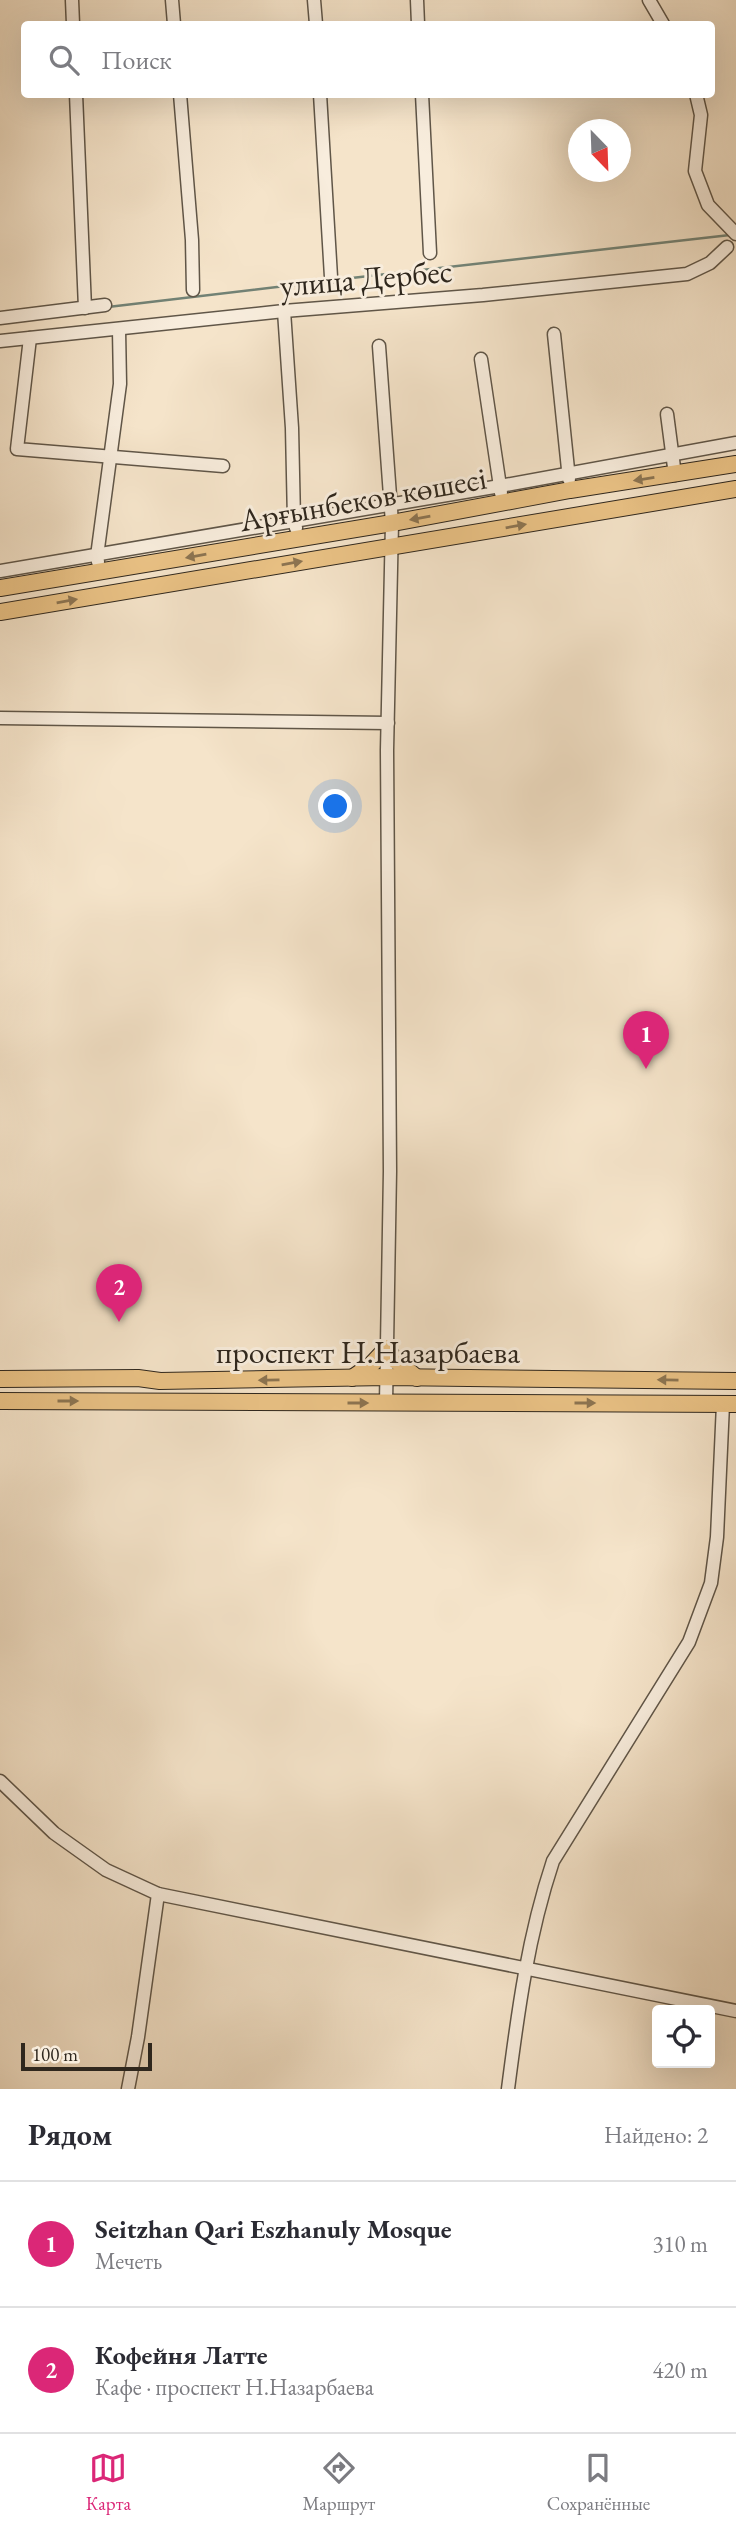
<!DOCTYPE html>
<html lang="ru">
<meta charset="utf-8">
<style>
:root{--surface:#fff;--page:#f2f2f3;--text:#2b2b33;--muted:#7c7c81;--line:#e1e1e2;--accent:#db2777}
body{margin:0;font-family:"EB Garamond",serif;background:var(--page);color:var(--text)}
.controls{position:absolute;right:21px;bottom:21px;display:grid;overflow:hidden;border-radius:7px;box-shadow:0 7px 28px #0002}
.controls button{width:63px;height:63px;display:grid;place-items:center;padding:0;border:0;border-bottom:2px solid var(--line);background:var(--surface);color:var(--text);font:35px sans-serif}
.compass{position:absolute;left:568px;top:119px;width:63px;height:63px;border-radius:50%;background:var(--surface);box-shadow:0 7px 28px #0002;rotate:157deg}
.scale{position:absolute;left:21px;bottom:18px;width:131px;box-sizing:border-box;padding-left:7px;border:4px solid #2f271d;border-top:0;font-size:19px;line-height:24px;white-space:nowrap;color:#2f271d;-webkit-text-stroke:5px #f8eddd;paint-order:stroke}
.you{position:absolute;left:336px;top:807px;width:24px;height:24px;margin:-18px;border:5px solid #fff;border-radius:50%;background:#1a73e8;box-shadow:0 0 0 10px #1a73e833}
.badge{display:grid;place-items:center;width:46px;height:46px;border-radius:50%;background:var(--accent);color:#fff;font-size:23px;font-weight:700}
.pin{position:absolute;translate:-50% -58px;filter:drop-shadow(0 2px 4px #0008)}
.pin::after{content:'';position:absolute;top:37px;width:24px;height:21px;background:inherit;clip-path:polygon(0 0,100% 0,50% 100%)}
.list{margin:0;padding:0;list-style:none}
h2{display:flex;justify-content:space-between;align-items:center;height:91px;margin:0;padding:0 28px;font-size:30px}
h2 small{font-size:23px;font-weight:400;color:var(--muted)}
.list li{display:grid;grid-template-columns:46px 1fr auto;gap:21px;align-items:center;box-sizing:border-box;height:126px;padding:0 28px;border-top:2px solid var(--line)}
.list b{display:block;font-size:26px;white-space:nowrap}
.list p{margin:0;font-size:23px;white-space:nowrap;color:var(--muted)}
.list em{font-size:23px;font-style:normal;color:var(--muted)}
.icon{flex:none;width:38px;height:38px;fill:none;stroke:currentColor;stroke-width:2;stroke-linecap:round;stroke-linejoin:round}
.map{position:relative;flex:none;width:736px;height:2089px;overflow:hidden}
.search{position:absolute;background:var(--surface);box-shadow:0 7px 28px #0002;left:21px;right:21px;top:21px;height:77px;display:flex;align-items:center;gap:18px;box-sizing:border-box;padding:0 24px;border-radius:7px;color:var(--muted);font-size:26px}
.sheet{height:343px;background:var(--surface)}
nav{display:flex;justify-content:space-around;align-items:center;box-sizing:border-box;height:98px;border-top:2px solid var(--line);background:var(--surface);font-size:19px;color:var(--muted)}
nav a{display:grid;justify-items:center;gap:4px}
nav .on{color:var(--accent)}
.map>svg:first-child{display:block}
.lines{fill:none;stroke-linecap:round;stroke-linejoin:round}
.stream{stroke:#728275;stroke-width:2.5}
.minor-casing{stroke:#605648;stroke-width:15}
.major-casing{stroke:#2f271d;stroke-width:18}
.minor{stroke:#f8eddd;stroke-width:12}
.major{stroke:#eac285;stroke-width:16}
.oneway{fill:#8c7451}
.labels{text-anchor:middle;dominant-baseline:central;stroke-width:6;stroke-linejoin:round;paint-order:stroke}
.street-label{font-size:32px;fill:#2f271d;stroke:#f8eddd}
</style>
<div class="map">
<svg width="736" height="2089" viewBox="0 0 736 2089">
<rect width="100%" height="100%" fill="#f5e4ca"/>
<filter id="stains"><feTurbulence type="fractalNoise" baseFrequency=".00286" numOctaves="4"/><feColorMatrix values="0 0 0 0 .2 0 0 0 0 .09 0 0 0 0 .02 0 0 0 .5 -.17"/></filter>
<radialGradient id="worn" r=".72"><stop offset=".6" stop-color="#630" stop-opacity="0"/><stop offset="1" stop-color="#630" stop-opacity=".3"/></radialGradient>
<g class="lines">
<g class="stream">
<path d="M 334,280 L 730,235"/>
<path d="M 108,307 L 327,281"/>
</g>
<defs>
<g id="minor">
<path d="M 72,0 L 73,24"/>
<path d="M 172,0 L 174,24"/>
<path d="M 314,0 L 316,24"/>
<path d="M 417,0 L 418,24"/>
<path d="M 649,0 L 663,24"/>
<path d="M 76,94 L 85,308"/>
<path d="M 180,94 L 192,240 L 193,290"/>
<path d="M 320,94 L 331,277"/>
<path d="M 422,94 L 430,253"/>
<path d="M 696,94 L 701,115 L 695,171 L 708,205 L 736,234"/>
<path d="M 284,311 L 292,428 L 294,520 L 296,528"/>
<path d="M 0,318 L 105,305"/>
<path d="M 554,334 L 569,479"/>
<path d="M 30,338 L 17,449 L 223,466"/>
<path d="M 0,341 L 284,311 L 483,295 L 687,274 L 710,263 L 727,247"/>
<path d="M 379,346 L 392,523 L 387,750 L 390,1171 L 386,1403"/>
<path d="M 481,359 L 501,493"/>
<path d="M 667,414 L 675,475"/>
<path d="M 98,562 L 97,556 L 120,384 L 119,330"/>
<path d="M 0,571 L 500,486 L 736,443"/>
<path d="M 0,718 L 388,723"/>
<path d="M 0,1781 L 54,1833 L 106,1870 L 158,1894 L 138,2037 L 128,2089"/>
<path d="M 158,1894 L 736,2011"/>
<path d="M 508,2089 C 518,2011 528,1936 553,1861 L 689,1642 L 711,1583 L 717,1537 L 723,1404"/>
</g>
<g id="major">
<path d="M 0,588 L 392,523 L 570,490 L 736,464"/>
<path d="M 0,612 L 736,489"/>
<path d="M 352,1378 L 371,1365 L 387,1348 L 394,1359 L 417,1378"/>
<path d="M 0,1379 L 138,1378 L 160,1381 L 387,1377 L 736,1381"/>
<path d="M 0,1401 L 736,1404"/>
</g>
</defs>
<use href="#minor" class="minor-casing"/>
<use href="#major" class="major-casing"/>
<use href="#minor" class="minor"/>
<use href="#major" class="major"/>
</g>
<defs><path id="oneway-solid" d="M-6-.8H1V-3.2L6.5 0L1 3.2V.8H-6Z" transform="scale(1.75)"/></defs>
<g class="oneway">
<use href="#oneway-solid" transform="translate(644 479) rotate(171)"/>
<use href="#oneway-solid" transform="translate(420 518) rotate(170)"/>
<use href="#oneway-solid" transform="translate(516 526) rotate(-10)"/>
<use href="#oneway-solid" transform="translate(196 556) rotate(170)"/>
<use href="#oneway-solid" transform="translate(292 563) rotate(-10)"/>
<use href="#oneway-solid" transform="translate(67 601) rotate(-10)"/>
<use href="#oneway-solid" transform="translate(269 1380) rotate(179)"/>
<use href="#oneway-solid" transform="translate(668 1380) rotate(-179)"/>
<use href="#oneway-solid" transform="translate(68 1401)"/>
<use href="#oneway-solid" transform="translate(358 1403)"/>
<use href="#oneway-solid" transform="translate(585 1403)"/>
</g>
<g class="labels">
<g class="street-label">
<text transform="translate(366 278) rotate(-5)">улица Дербес</text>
<text transform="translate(363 499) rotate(-10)">Арғынбеков көшесі</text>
<text x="368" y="1352">проспект Н.Назарбаева</text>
</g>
</g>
<rect width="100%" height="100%" filter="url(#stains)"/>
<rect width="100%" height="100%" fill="url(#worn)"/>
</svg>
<div class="controls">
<button><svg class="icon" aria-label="locate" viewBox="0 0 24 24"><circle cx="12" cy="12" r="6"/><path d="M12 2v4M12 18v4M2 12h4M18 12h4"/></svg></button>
</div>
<svg class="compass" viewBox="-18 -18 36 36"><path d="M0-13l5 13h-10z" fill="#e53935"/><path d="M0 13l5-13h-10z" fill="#7c7c81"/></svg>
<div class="scale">100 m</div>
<div class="you"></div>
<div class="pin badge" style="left:646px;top:1069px">1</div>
<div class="pin badge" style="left:119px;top:1322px">2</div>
<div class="search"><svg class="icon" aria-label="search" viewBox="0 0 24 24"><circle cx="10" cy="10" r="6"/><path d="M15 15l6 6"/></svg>Поиск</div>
</div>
<section class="sheet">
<h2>Рядом<small>Найдено: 2</small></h2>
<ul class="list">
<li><span class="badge">1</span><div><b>Seitzhan Qari Eszhanuly Mosque</b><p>Мечеть</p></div><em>310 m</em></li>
<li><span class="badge">2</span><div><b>Кофейня Латте</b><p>Кафе · проспект Н.Назарбаева</p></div><em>420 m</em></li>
</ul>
</section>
<nav>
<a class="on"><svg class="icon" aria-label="map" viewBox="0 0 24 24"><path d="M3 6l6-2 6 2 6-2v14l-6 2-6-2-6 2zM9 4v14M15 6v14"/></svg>Карта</a>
<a><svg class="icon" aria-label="directions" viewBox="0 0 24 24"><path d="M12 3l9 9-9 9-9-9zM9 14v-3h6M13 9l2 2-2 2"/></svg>Маршрут</a>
<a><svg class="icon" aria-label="saved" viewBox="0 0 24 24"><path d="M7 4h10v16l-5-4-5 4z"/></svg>Сохранённые</a>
</nav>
